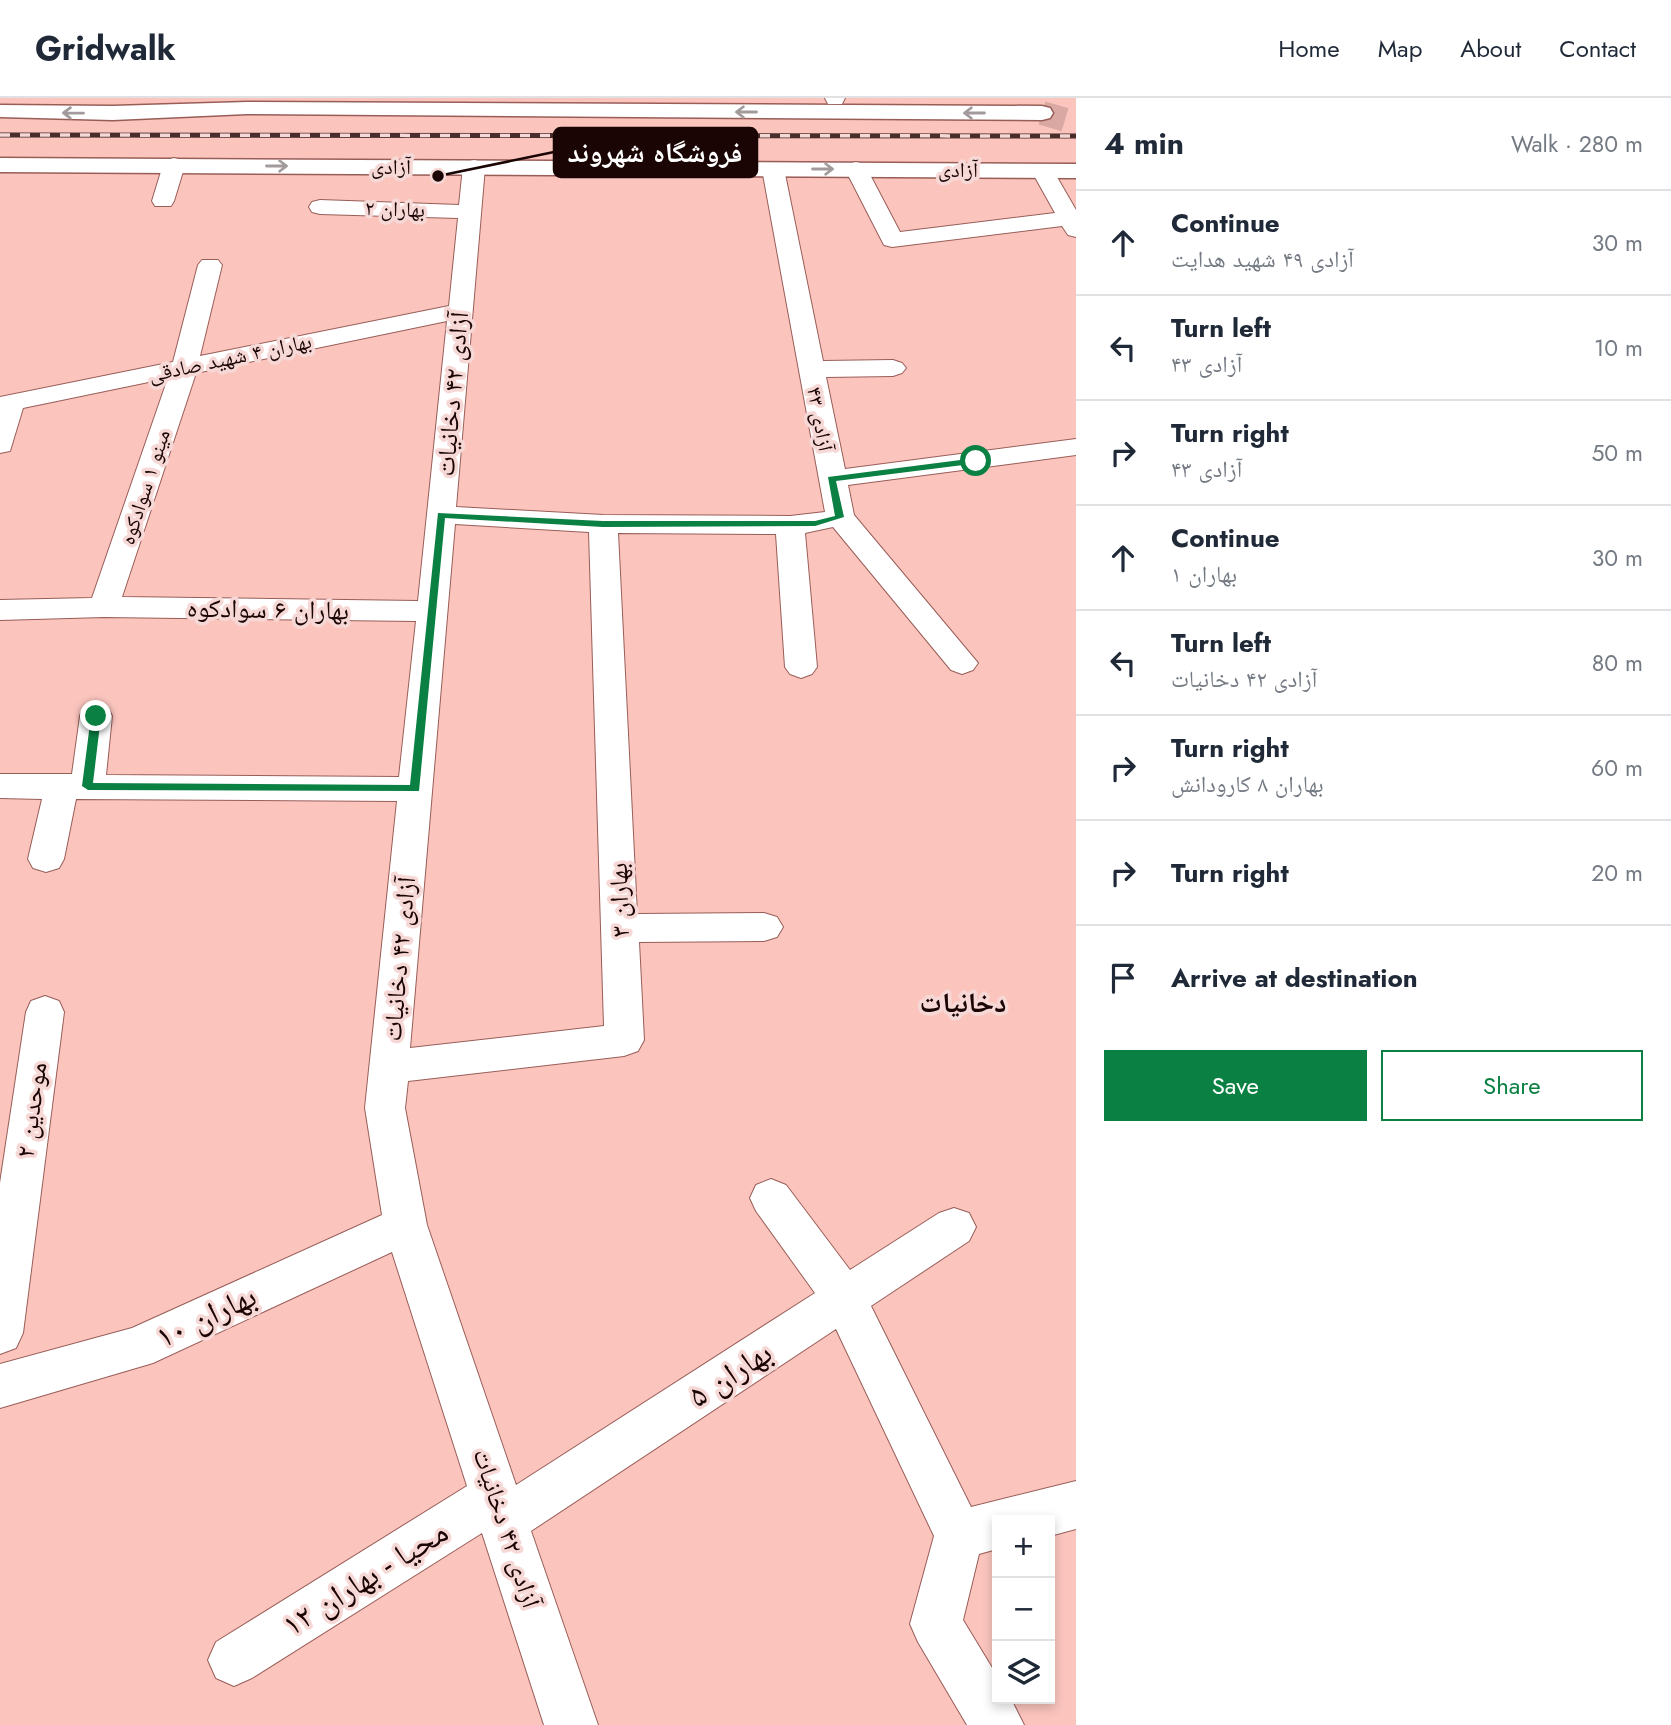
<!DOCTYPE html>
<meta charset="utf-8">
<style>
:root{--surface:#fff;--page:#f6f6f7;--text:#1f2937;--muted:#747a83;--line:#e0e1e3;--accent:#0b8043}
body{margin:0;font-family:Jost,"Noto Naskh Arabic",sans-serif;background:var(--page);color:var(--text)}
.controls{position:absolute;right:21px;bottom:21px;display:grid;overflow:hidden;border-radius:0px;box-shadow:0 4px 10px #0003}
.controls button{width:63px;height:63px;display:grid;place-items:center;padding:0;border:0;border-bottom:2px solid var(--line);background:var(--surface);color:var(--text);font:35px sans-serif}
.stop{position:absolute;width:21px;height:21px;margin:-16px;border:5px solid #0b8043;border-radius:50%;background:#fff}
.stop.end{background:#0b8043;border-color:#fff;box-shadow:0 2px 7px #0008}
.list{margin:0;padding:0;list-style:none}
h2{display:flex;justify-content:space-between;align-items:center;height:91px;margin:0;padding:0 28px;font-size:30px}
h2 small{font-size:23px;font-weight:400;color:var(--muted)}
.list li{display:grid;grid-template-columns:46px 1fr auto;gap:21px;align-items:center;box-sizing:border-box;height:105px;padding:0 28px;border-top:2px solid var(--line)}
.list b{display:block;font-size:26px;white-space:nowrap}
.list p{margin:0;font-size:23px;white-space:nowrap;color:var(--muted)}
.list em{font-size:23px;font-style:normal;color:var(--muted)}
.actions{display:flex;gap:14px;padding:21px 28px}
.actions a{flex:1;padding:16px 0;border:2px solid var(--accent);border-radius:0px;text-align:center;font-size:24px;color:var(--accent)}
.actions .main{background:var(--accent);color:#fff}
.icon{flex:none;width:38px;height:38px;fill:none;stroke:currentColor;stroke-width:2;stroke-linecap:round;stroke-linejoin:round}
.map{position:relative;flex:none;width:1076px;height:1627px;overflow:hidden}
header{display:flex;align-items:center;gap:42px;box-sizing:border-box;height:98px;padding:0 35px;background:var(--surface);border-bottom:2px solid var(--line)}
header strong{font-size:33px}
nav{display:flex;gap:38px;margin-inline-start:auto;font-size:24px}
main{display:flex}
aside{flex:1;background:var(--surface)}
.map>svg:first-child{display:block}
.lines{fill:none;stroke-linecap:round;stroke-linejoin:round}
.secondary-tunnel{stroke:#d9a8a2;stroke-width:24;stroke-dasharray:24 12;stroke-linecap:butt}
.street-casing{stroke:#995d58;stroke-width:2}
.secondary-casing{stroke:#995d58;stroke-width:3}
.street{fill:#fff;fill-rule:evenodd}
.secondary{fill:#fff;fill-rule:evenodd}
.rail-casing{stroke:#492d2b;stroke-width:5}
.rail{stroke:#f6d9d6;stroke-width:3.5;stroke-dasharray:10;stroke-linecap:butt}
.oneway{stroke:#a39b9b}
.route{fill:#0b8043}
.labels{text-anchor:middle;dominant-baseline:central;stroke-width:7;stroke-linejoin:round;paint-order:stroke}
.far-street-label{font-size:21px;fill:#1a0504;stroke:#f6d9d6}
.street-label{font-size:26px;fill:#1a0504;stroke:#f6d9d6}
.neighbourhood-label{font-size:28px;font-weight:bold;fill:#1a0504;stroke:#f6d9d6}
.near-street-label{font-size:32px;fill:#1a0504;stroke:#f6d9d6}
.leader{fill:none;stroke:#1a0504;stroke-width:2.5}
.callout-dot{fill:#1a0504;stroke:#f6d9d6;stroke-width:2.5}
.callout{fill:#1a0504;stroke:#1a0504;stroke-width:2.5}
.callout-label{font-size:28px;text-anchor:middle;font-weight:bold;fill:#fff}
</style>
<header>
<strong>Gridwalk</strong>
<nav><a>Home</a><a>Map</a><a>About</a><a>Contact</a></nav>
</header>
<main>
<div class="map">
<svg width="1076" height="1627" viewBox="0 0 1076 1627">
<rect width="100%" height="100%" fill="#fbc5be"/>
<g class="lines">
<path class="secondary-tunnel" d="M 1042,15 L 1076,25"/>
<defs>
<g id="street">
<path d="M 825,0 L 845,0 L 842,6 L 828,6 Z"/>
<path d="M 174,60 L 182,62 L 185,67 L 174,103 L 171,108 L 155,108 L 152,103 L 163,67 L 166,62 Z"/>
<path d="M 474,62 L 482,64 L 485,69 L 456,409 L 603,417 L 790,418 L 825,414 L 762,71 L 765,66 L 781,66 L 784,71 L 823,263 L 893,262 L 902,265 L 906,270 L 902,275 L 893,278 L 826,279 L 845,371 L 1076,341 L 1076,357 L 848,387 L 854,417 L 978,565 L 973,572 L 962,576 L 951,572 L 833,429 L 805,435 L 817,569 L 812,576 L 801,580 L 790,576 L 785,569 L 776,436 L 618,435 L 637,816 L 764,815 L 777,819 L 783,829 L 777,839 L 764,843 L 639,844 L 644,942 L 638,953 L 624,958 L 408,983 L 405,1010 L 427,1127 L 516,1387 L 815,1195 L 756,1113 L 750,1100 L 756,1087 L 771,1081 L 786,1087 L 850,1172 L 939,1115 L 954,1110 L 969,1115 L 976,1129 L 969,1143 L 871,1208 L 971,1409 L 1076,1383 L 1076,1431 L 1050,1438 L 1050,1422 L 997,1422 L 997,1451 L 979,1456 L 963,1522 L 997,1578 L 997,1601 L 1011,1601 L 1024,1627 L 967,1627 L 918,1544 L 910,1526 L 934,1438 L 836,1231 L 531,1433 L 598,1627 L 544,1627 L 482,1435 L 252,1580 L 234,1588 L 216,1580 L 208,1562 L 216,1544 L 467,1388 L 392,1154 L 153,1265 L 0,1310 L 0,1266 L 132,1230 L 382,1117 L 365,1010 L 397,703 L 76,701 L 64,761 L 59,770 L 46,774 L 33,770 L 28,761 L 42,701 L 0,700 L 0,676 L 72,676 L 80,618 L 84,610 L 96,607 L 108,610 L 112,618 L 106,677 L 399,679 L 416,523 L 104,519 L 0,522 L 0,502 L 92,500 L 168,280 L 23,310 L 10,353 L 0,355 L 0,299 L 173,264 L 198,167 L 202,162 L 218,162 L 222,167 L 200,258 L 449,208 L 458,120 L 320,116 L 312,114 L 309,109 L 312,104 L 320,102 L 459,107 L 463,69 L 466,64 ZM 447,223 L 418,503 L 122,499 L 196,275 ZM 455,426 L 589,434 L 604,928 L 410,950 Z"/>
<path d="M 856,64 L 864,66 L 867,71 L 900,134 L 1055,115 L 1031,72 L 1034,67 L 1050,67 L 1076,112 L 1076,139 L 1068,137 L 1062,128 L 892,149 L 884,147 L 845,71 L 848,66 Z"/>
<path d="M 45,898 L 59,903 L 64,914 L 23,1235 L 16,1250 L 0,1256 L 0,1085 L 26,914 L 31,903 Z"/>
</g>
<g id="secondary">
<path d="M 247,4 L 1042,8 L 1050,10 L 1053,15 L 1050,20 L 1042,22 L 247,16 L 113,22 L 0,19 L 0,7 L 113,8 Z"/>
<path d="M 0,60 L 1076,66 L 1076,80 L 0,74 Z"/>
</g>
</defs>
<use href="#street" class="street-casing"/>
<use href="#secondary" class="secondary-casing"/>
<use href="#street" class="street"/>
<use href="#secondary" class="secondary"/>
<defs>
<path id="rail" d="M 0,37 L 1076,38"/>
</defs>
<use href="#rail" class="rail-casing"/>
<use href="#rail" class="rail"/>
</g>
<defs><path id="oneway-shaft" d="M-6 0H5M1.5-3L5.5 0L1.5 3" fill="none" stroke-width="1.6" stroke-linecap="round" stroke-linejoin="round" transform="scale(1.75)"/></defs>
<g class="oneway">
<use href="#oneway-shaft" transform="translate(746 14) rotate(-180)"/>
<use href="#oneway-shaft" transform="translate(73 15) rotate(-179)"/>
<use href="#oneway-shaft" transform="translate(974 15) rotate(-180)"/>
<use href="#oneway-shaft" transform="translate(277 68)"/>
<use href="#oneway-shaft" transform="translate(823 71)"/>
</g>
<path class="route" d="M 976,360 L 979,365 L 836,383 L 844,419 L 815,428 L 603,429 L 445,420 L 419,693 L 88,692 L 82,688 L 91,618 L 96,615 L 101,618 L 93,685 L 410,687 L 438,415 L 603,423 L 815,423 L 835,418 L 828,379 Z"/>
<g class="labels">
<g class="far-street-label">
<text x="391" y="69">آزادی</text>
<text x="958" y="72">آزادی</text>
<text transform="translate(395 111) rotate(2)">بهاران ۲</text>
<text transform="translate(230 260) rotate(-12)">بهاران ۴ شهید صادقی</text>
<text transform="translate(820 321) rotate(79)">آزادی ۴۳</text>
<text transform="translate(145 389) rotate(-72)">مینو ۱ سوادکوه</text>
</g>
<g class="street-label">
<text transform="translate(452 296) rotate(-85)">آزادی ۴۲ دخانیات</text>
<text transform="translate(268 511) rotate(1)">بهاران ۶ سوادکوه</text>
<text transform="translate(619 802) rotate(-92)">بهاران ۳</text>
<text transform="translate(399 861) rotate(-85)">آزادی ۴۲ دخانیات</text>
<text transform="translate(31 1012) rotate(-82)">موحدین ۲</text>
<text transform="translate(507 1430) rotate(72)">آزادی ۴۲ دخانیات</text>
</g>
<g class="neighbourhood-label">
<text x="963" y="904">دخانیات</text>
</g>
<g class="near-street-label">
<text transform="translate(206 1218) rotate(-25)">بهاران ۱۰</text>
<text transform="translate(730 1276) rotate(-33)">بهاران ۵</text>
<text transform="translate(365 1480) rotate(-32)">محیا - بهاران ۱۲</text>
</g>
</g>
<path class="leader" d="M438 78L554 54"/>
<circle class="callout-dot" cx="438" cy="78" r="7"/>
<rect class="callout" x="554" y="30" width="203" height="49" rx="7"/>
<g class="callout-label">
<text x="655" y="64">فروشگاه شهروند</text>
</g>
</svg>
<div class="controls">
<button>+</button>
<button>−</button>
<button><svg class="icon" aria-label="layers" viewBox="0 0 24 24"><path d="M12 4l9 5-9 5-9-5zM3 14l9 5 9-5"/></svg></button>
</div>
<div class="stop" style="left:976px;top:363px"></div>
<div class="stop end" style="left:96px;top:618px"></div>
</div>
<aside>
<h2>4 min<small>Walk · 280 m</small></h2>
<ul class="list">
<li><svg class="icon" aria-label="ahead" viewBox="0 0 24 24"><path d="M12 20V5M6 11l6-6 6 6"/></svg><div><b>Continue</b><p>آزادی ۴۹ شهید هدایت</p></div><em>30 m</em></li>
<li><svg class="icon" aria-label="left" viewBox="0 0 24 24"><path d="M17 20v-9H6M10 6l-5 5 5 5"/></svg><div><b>Turn left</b><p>آزادی ۴۳</p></div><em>10 m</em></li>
<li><svg class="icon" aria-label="right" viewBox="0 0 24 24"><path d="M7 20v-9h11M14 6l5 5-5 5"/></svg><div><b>Turn right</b><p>آزادی ۴۳</p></div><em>50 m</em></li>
<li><svg class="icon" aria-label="ahead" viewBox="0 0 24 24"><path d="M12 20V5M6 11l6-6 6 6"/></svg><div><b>Continue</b><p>بهاران ۱</p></div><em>30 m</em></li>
<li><svg class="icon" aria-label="left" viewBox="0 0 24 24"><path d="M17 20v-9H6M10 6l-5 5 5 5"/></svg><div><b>Turn left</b><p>آزادی ۴۲ دخانیات</p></div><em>80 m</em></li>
<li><svg class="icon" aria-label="right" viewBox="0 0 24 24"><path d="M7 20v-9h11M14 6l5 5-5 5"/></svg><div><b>Turn right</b><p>بهاران ۸ کارودانش</p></div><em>60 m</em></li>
<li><svg class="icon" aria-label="right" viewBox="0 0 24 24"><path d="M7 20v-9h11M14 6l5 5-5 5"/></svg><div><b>Turn right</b></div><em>20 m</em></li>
<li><svg class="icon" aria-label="arrive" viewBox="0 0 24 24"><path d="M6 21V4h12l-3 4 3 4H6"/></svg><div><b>Arrive at destination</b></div></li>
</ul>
<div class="actions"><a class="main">Save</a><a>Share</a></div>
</aside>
</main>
